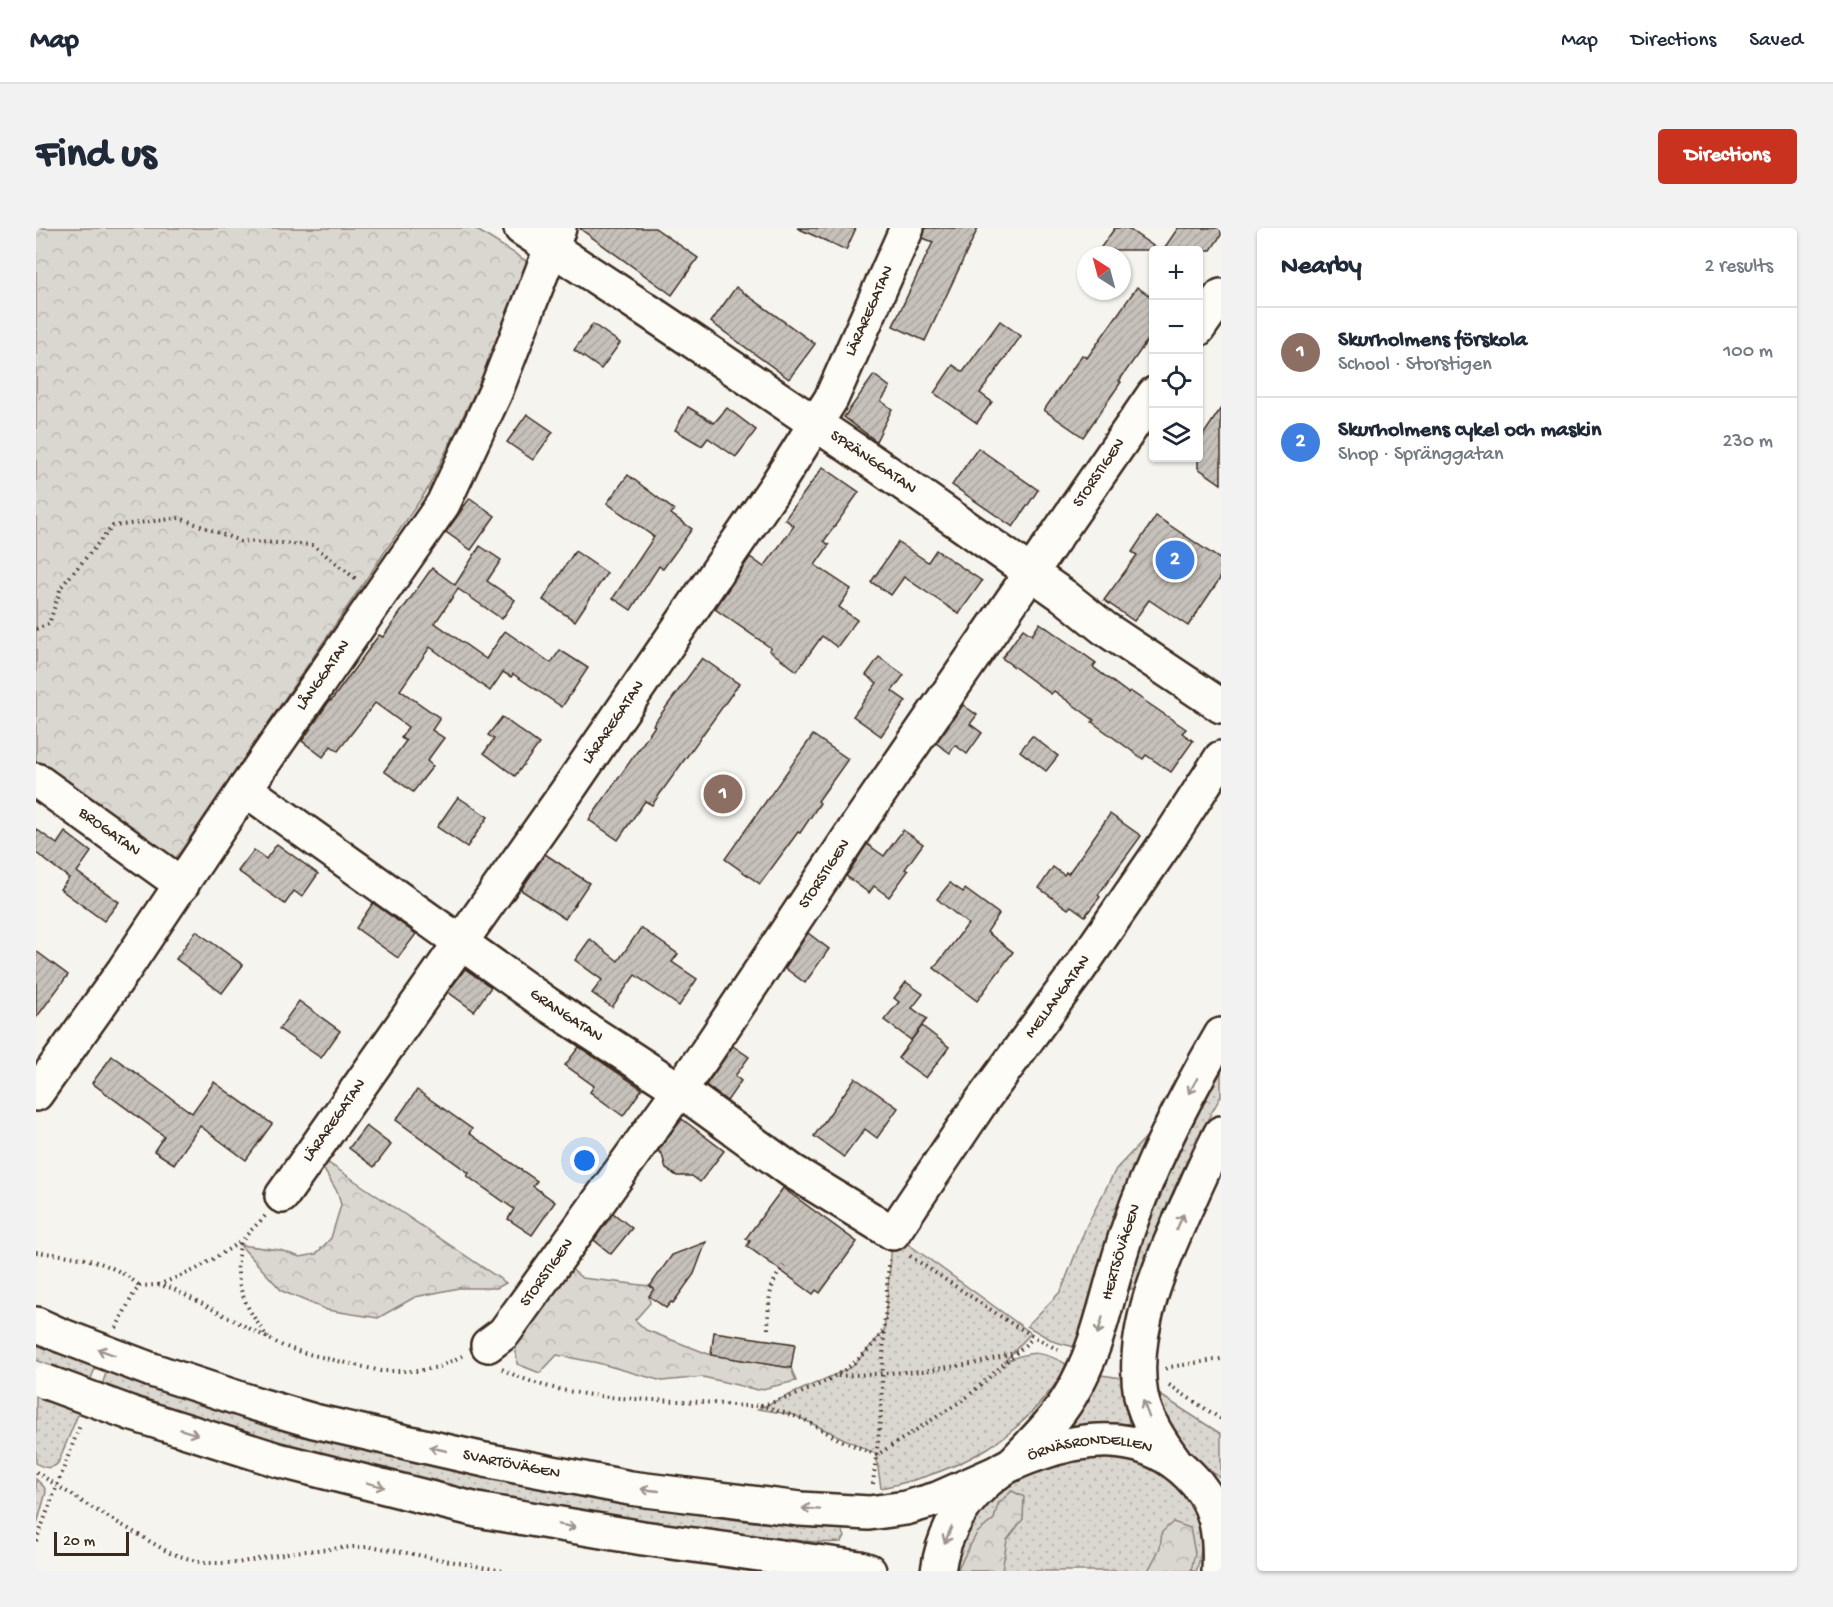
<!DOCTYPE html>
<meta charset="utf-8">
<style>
:root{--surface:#fff;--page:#f2f2f3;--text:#1f2937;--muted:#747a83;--line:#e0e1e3;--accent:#c8321e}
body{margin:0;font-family:"Gochi Hand",sans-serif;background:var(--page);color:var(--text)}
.controls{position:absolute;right:18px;top:18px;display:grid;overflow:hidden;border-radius:6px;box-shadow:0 2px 4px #0004}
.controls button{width:54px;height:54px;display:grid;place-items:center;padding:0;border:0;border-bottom:2px solid var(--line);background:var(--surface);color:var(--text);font:30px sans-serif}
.compass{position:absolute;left:1041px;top:18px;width:54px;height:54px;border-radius:50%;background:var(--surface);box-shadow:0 2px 4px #0004;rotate:324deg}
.scale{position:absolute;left:18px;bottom:15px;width:75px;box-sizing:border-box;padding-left:6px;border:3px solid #3b2a1e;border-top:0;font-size:16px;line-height:21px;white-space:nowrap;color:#3b2a1e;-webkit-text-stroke:4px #fdfcf7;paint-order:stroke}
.you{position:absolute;left:549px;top:933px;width:21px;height:21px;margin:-15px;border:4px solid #fff;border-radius:50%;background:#1a73e8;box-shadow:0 0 0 9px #1a73e833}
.badge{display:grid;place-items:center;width:39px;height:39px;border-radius:50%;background:var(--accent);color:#fff;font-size:20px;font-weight:700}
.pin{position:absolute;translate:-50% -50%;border:3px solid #fff;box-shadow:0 2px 6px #0006}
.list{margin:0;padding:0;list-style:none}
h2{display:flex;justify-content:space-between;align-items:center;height:78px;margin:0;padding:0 24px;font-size:26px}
h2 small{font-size:20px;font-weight:400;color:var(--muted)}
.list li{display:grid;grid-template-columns:39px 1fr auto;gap:18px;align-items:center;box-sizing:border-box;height:90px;padding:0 24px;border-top:2px solid var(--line)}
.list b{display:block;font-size:22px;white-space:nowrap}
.list p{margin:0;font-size:20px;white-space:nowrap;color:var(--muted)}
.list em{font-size:20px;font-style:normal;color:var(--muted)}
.icon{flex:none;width:33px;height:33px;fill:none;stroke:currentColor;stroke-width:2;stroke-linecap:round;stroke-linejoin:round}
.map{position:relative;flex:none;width:1185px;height:1343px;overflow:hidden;border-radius:6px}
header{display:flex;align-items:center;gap:36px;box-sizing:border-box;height:84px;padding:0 30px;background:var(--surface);border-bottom:2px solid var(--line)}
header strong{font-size:28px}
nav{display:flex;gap:33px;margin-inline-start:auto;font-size:21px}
.intro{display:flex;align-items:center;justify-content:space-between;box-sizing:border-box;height:144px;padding:0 36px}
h1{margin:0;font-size:42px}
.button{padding:15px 27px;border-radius:6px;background:var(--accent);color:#fff;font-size:21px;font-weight:700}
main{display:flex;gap:36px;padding:0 36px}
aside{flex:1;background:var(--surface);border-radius:6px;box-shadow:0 2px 4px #0004}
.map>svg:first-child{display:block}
.grass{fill:url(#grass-dots);stroke:#8a8077;stroke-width:1.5}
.forest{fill:url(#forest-crowns);stroke:#8a8077;stroke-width:1.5}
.building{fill:url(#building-hatch);stroke:#3b2a1e;stroke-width:1.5}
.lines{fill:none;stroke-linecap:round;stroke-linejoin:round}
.minor-casing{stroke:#3b2a1e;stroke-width:38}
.major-casing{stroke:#3b2a1e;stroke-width:38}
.path{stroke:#3b2a1e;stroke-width:4;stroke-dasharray:1.5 4.5;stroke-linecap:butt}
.minor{stroke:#fdfcf7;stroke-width:33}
.major{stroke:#fdfcf7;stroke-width:33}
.major-bridge-casing{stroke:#3b2a1e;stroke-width:38;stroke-linecap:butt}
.major-bridge{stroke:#fdfcf7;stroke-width:33}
.oneway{stroke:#9c938a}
.labels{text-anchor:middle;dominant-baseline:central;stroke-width:4.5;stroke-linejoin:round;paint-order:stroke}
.street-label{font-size:16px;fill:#3b2a1e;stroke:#fdfcf7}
</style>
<header>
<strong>Map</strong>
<nav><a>Map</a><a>Directions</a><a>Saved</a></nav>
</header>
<div class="intro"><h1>Find us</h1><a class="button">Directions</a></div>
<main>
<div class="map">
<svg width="1185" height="1343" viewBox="0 0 1185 1343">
<defs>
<pattern id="grass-dots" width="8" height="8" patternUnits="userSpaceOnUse" patternTransform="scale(1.5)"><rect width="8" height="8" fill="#dad6d0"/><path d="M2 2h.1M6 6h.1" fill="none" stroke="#bcb8b2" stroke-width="1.8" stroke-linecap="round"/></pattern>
<pattern id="forest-crowns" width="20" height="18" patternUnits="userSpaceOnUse" patternTransform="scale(1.5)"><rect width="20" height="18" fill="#dad6d0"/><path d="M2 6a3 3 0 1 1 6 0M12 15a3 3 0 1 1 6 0" fill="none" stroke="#bcb8b2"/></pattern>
<pattern id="building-hatch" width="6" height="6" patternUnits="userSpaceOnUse" patternTransform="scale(1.5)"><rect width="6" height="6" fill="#c7c1bb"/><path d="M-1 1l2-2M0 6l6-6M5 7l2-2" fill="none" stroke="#aca6a0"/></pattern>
</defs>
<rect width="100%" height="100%" fill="#f5f4ee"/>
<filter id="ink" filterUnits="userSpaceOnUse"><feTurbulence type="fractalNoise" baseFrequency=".0167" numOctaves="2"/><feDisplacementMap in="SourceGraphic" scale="12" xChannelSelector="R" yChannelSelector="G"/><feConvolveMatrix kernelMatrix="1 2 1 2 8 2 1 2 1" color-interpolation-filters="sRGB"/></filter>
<g filter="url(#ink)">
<g class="grass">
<path d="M 1185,838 L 1185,868 L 1161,910 L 1122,997 L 1100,1061 L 1093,1061 C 1093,1044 1100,1028 1106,1012 C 1126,951 1155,895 1185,838 Z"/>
<path d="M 1113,906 C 1083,976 1060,1046 1039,1119 L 1019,1114 L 991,1098 L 1025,1063 L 1050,999 L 1080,941 Z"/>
<path d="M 857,1005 L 995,1105 L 968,1134 C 996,1122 1005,1122 1032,1137 C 987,1210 928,1243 845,1260 L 840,1226 L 758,1187 L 722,1181 L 816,1139 L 848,1103 Z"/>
<path d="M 0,1115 L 60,1138 L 54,1153 L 0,1132 Z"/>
<path d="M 71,1142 C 160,1172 249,1202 340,1225 C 415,1244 491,1257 567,1271 C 646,1285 725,1298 806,1301 L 809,1309 L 805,1314 C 784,1316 762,1312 741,1310 C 707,1306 672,1302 638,1297 C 520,1280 401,1260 286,1227 C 212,1206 139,1183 66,1157 Z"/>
<path d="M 1065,1147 L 1086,1150 L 1093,1196 L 1064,1195 L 1033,1201 L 1052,1173 Z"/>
<path d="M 1118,1163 L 1185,1206 L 1185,1250 L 1159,1233 L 1134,1207 Z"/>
<path d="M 0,1168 L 43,1184 L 22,1235 C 16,1242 7,1240 0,1235 Z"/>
<path d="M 1078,1226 C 1087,1229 1097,1230 1105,1233 C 1140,1247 1165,1283 1165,1320 C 1165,1327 1162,1336 1161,1343 L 918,1343 C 920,1333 920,1321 924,1311 C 941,1269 1003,1236 1046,1229 C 1056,1227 1067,1227 1078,1226 Z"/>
<path d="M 0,1251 L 8,1259 L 10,1264 L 0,1300 Z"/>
</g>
<g class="forest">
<path d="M 0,0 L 438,0 L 500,39 L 391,262 L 136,636 L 0,540 Z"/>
<path d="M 291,934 L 470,1055 L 461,1060 L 423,1060 L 379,1069 L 342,1090 L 291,1082 L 246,1063 L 204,1017 L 244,1022 L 264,1029 L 280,1026 L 295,1010 L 305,977 L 302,965 L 287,940 Z"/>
<path d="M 533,1039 L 546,1050 L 614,1058 L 618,1061 L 613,1068 L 614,1075 L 599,1092 L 610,1102 L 675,1127 L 755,1140 L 760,1153 L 722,1162 L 667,1149 L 626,1153 L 562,1135 L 521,1127 L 504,1145 L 481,1136 L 479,1113 Z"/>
<path d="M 976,1263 L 988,1269 L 987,1291 L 971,1312 L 966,1343 L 923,1343 L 922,1340 L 941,1305 L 958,1291 L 962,1276 Z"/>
<path d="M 1137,1294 L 1154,1300 L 1159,1325 L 1155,1343 L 1112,1343 L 1124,1320 L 1126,1304 Z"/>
</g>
<g class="building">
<path d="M 543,0 L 619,0 L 662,30 L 636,67 Z"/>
<path d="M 761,0 L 820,0 L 810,22 Z"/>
<path d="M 889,0 L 942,0 L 889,113 L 857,98 L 897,14 L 887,10 Z"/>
<path d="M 1079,0 L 1091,0 L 1123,22 L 1063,22 Z"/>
<path d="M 1142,0 L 1185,0 L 1185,7 L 1175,22 L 1127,22 Z"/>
<path d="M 700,59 L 779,116 L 753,151 L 675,94 Z"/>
<path d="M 1101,59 L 1118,71 L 1118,103 L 1083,153 L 1085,154 L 1047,209 L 1008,182 L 1046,127 L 1051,130 Z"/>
<path d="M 964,93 L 985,108 L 944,165 L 956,174 L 941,195 L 898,165 L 917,137 L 927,144 Z"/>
<path d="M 557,96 L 584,115 L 565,141 L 538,122 Z"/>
<path d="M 838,147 L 854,159 L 845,173 L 856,181 L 840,213 L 808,189 Z"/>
<path d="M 652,179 L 678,195 L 691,180 L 720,202 L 700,229 L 672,210 L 666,218 L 639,202 Z"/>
<path d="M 1185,180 L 1185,256 L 1162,240 L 1162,215 Z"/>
<path d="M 491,186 L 517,204 L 497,232 L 471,214 Z"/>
<path d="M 942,220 L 1002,262 L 977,299 L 916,257 Z"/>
<path d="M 787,239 L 823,264 L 788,313 L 793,317 L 779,337 L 815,361 L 803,379 L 821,392 L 801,419 L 786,408 L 761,443 L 733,422 L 735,420 L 679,381 L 714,329 L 728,339 L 758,298 L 749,291 Z"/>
<path d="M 592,247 L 638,282 L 635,286 L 656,301 L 627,341 L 623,338 L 595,382 L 577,370 L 618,309 L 571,275 Z"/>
<path d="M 434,270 L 459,288 L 435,322 L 410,304 Z"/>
<path d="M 1120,288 L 1185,332 L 1185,349 L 1152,398 L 1113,372 L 1098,393 L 1068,372 L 1101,327 L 1096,324 Z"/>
<path d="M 862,314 L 892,334 L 900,322 L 946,353 L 923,386 L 868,349 L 855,367 L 835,354 Z"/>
<path d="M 444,318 L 465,332 L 451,353 L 479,372 L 466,391 L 422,361 L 399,395 L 450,431 L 469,403 L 515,435 L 524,422 L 552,440 L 526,479 L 477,446 L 475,449 L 467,444 L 454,463 L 394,419 L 364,462 L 404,490 L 396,502 L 408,510 L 391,533 L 397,538 L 377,564 L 348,543 L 370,513 L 365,510 L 372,499 L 339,475 L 302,523 L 295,518 L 287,529 L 266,513 L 294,472 L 295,473 L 343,407 L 347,409 L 396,340 L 419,357 Z"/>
<path d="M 539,323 L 571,345 L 539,393 L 507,372 Z"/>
<path d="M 1004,395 L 1060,435 L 1057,439 L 1092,465 L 1094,463 L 1150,501 L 1146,505 L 1157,513 L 1135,544 L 1110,527 L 1107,531 L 1056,494 L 1058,492 L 1018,463 L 1015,466 L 966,430 L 987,401 L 996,407 Z"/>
<path d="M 843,429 L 868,447 L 856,463 L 870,473 L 845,508 L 817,488 L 841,455 L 830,447 Z"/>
<path d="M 666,430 L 703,456 L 616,577 L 609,573 L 582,612 L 553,592 L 619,498 L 617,497 Z"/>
<path d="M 927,477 L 941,487 L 934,496 L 946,505 L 931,526 L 919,517 L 914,525 L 900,515 Z"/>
<path d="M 466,489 L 503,516 L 479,548 L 448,525 L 458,511 L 452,507 Z"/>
<path d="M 777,507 L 812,531 L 782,573 L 784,575 L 764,605 L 762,604 L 724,656 L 689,631 Z"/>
<path d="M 996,508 L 1022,528 L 1010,543 L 984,523 Z"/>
<path d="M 422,569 L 452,589 L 431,619 L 401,599 Z"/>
<path d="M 1074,586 L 1105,608 L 1062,667 L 1064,669 L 1049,688 L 1035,678 L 1032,681 L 1003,660 L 1017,639 L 1028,647 L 1030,644 L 1032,646 Z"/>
<path d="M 0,601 L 21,616 L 29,604 L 55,624 L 41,644 L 83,674 L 68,693 L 24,661 L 33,650 L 0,625 Z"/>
<path d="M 867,602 L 887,616 L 869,641 L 872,643 L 853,669 L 838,658 L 833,665 L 810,648 L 831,616 L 848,628 Z"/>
<path d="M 241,616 L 282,646 L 266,669 L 258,663 L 249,676 L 202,643 L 218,622 L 230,631 Z"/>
<path d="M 509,626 L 553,655 L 529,691 L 485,662 Z"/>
<path d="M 914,655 L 927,664 L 929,661 L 963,686 L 951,704 L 977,724 L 941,773 L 898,740 L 932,696 L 901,671 Z"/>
<path d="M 337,675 L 380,706 L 362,730 L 320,700 Z"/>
<path d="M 605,700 L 642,726 L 636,734 L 661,751 L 643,778 L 599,747 L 576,779 L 556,765 L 566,752 L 539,732 L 554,711 L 582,733 Z"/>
<path d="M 160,703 L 207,737 L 186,765 L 140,731 Z"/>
<path d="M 772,705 L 793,721 L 769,755 L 749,740 Z"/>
<path d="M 0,723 L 32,747 L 0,790 Z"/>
<path d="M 429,741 L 455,759 L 438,783 L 412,764 Z"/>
<path d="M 870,754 L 887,766 L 876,780 L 891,791 L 875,812 L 848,792 L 863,774 L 858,770 Z"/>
<path d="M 263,773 L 304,803 L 285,830 L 243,801 Z"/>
<path d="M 886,798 L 913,819 L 890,850 L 862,830 Z"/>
<path d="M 697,818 L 713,829 L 699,848 L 705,853 L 691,873 L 670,857 Z"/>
<path d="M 543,819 L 606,861 L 587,888 L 554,864 L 558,858 L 529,837 Z"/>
<path d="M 76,828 L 156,885 L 178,854 L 236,896 L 210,932 L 164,898 L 138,936 L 118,923 L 128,908 L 56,855 Z"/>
<path d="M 819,850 L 862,880 L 841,910 L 829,901 L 808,929 L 778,908 Z"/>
<path d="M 381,862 L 436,901 L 433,905 L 501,953 L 497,958 L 519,974 L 496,1007 L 472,991 L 478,981 L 431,948 L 433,945 L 360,892 Z"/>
<path d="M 646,891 L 688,923 L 664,954 L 656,948 L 641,948 L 630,941 L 626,926 L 622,923 Z"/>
<path d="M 330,898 L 355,917 L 338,939 L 313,920 Z"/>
<path d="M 747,960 L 821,1014 L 784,1065 L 780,1062 L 777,1066 L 711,1018 L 714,1013 L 710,1010 Z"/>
<path d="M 577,985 L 596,1000 L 575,1026 L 558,1012 Z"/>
<path d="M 670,1014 L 658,1046 L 637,1075 L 635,1074 L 630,1080 L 613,1068 L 618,1061 L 614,1058 L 636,1027 Z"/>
<path d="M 678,1104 L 759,1116 L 755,1140 L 675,1127 Z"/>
</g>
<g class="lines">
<defs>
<g id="minor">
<path id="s1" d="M 485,0 L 615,85 L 841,237 L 1028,368 L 1068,400 L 1185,478"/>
<path d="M 1162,101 L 1185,68"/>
<path id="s2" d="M 0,552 L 146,657"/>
<path id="s3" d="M 209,561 L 511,776 L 644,862 L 756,943 L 857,1005 L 945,874 L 1043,741 L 1134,609 L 1185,530"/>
<path id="s4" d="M 0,866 L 88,742 L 209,561 L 407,276 L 459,165 L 523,0"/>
<path id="s5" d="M 246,968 L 534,559 L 740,258 L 795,171 L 871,0"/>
<path id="s6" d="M 452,1117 L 468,1105 L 670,825 L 827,589 L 1118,166"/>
</g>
<g id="major">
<path d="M 0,1096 L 24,1107"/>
<path id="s7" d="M 116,1142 L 220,1176 L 278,1193 L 449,1232 L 594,1260 L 764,1281 L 833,1285 L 870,1280 L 901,1271 L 962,1244"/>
<path d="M 97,1186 L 242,1232 L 441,1282 L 607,1310 L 824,1340 L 833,1343"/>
<path d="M 1138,1232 C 1124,1213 1110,1192 1105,1168 C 1093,1103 1128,1028 1154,971 C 1164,949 1174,926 1185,905"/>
<path id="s8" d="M 978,1234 C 998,1213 1019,1193 1034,1168 C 1066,1116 1073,1053 1094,996 C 1117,930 1150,867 1185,807"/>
<path id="s9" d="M 902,1343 C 907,1303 930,1268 962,1244 C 975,1235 989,1230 1004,1225 C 1057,1207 1111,1205 1153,1247 C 1181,1274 1185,1305 1183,1343"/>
</g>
</defs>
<use href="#minor" class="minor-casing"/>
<use href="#major" class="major-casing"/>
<g class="path">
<path d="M 0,401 L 13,396 L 25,359 L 77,298 L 144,290 L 204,313 L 277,317 L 320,351"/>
<path d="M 229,988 C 222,996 213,1003 207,1012 C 203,1018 202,1027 202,1034 C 200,1065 215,1086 232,1110"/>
<path d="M 0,1024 C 42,1029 70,1030 104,1058"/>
<path d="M 874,1028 L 976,1096 L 1024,1123"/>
<path d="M 122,1057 L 159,1042 L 206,1013"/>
<path d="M 80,1100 L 98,1065 L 104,1058 L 122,1057 L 136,1060 L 247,1118 L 268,1125 L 345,1143 L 381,1143 L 403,1139 L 426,1128"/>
<path d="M 732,1101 C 733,1077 731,1057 748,1038"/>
<path d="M 466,1141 C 524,1172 602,1171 666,1174 C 683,1175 709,1180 725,1177 C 767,1169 824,1141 846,1104 C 851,1095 850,1048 854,1032"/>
<path d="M 1130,1141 L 1134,1139 L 1185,1131"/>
<path d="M 802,1148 L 887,1143 L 942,1135 L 981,1124"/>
<path d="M 1133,1157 L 1185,1191"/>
<path d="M 724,1177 L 767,1191 L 804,1212 L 841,1227 L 930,1170 L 997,1110"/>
<path d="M 0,1244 L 53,1278 L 134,1325 L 167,1335 L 201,1335 L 257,1324 L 317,1319 L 339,1319 L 467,1343"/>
<path d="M 837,1256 L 845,1185 L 848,1102"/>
<path d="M 0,1313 L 44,1197"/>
</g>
<use href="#minor" class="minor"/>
<use href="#major" class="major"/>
<defs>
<g id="major-bridge">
<path d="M 24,1107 L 116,1142"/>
<path d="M 10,1154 L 97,1186"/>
</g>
</defs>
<use href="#major-bridge" class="major-bridge-casing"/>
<use href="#major-bridge" class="major-bridge"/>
</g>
<defs><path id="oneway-shaft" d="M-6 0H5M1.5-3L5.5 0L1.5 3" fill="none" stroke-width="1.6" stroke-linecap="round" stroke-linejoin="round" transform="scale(1.5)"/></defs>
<g class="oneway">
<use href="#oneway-shaft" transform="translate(1157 858) rotate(119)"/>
<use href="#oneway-shaft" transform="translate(1144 994) rotate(-66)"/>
<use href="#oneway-shaft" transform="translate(1064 1098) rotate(106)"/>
<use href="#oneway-shaft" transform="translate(70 1124) rotate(-159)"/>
<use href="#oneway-shaft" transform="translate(1110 1181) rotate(-110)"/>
<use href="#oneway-shaft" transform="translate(153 1204) rotate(17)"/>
<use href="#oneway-shaft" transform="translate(402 1221) rotate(-167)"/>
<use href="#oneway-shaft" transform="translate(340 1257) rotate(14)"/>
<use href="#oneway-shaft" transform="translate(614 1262) rotate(-174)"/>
<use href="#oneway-shaft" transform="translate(775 1281) rotate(-176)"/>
<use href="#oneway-shaft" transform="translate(531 1298) rotate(10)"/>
<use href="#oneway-shaft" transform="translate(912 1307) rotate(113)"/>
</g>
</g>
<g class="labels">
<g class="street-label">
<text stroke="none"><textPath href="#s5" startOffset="1064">LÄRAREGATAN</textPath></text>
<text stroke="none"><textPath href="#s1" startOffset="423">SPRÄNGGATAN</textPath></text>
<text stroke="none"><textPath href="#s6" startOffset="1066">STORSTIGEN</textPath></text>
<text stroke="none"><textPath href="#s4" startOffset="508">LÅNGGATAN</textPath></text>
<text stroke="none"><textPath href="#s5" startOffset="578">LÄRAREGATAN</textPath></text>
<text stroke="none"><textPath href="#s2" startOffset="90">BROGATAN</textPath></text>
<text stroke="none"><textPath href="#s6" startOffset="580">STORSTIGEN</textPath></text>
<text stroke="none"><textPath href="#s3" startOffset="1074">MELLANGATAN</textPath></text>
<text stroke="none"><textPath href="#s3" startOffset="393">GRANGATAN</textPath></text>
<text stroke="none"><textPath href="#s5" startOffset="92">LÄRAREGATAN</textPath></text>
<text stroke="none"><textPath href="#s8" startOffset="240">HERTSÖVÄGEN</textPath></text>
<text stroke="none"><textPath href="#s6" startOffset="94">STORSTIGEN</textPath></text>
<text stroke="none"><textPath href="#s9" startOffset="216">ÖRNÄSRONDELLEN</textPath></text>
<text stroke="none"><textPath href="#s7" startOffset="372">SVARTÖVÄGEN</textPath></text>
</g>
</g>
</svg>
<div class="controls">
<button>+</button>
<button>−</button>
<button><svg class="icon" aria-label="locate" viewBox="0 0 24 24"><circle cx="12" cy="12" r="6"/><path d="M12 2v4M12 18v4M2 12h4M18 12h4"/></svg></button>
<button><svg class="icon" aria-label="layers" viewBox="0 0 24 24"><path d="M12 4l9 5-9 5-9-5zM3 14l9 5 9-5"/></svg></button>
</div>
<svg class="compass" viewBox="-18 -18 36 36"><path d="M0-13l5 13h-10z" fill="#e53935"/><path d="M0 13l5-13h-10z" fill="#747a83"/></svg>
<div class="scale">20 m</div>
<div class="you"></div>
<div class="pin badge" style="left:687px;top:566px;background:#8d6e63">1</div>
<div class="pin badge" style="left:1139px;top:332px;background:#3f7fe0">2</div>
</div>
<aside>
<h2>Nearby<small>2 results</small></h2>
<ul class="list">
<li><span class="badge" style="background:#8d6e63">1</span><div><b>Skurholmens förskola</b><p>School · Storstigen</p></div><em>100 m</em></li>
<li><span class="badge" style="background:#3f7fe0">2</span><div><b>Skurholmens cykel och maskin</b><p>Shop · Spränggatan</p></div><em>230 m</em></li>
</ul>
</aside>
</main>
